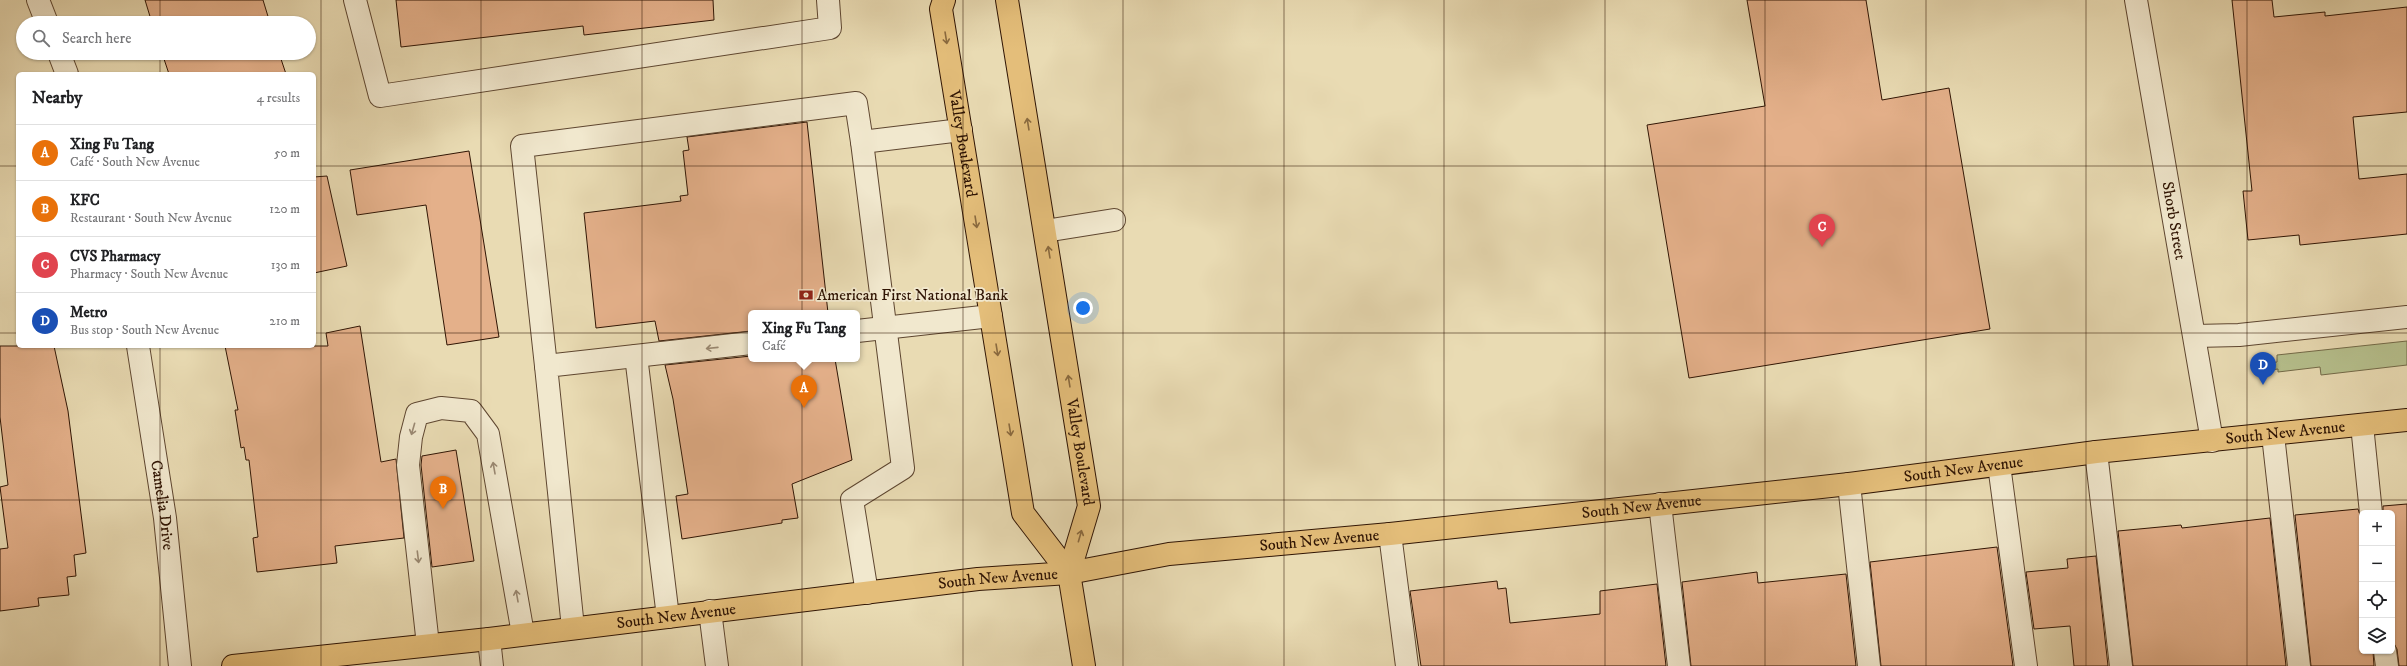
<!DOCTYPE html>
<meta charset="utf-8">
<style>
:root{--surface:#fff;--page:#f2f2f2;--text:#202124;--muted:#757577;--line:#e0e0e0;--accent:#0f766e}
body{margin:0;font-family:"IM FELL DW Pica",serif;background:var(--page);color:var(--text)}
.controls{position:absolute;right:12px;bottom:12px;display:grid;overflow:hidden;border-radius:6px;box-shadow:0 1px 3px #0004}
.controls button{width:36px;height:36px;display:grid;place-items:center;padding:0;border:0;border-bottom:1px solid var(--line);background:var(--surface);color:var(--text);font:20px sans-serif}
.you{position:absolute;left:1083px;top:308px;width:14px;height:14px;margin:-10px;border:3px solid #fff;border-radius:50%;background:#1a73e8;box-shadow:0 0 0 6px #1a73e833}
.badge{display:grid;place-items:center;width:26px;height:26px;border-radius:50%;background:var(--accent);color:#fff;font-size:13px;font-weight:700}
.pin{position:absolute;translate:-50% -33px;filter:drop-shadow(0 1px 2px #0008)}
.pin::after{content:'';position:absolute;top:21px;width:14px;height:12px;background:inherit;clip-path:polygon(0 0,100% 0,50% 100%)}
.popup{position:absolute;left:748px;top:310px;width:112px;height:52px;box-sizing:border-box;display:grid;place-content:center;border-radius:6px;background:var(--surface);filter:drop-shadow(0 1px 3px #0005);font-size:13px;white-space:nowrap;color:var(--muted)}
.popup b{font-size:15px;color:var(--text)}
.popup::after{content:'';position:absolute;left:50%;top:100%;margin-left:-8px;border:8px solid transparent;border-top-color:var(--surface)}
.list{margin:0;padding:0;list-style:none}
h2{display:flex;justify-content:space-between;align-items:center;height:52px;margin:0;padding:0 16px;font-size:17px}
h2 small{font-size:13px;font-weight:400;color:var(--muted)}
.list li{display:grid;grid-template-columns:26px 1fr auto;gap:12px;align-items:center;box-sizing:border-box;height:56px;padding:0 16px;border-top:1px solid var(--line)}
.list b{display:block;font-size:15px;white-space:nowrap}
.list p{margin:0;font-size:13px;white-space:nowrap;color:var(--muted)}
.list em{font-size:13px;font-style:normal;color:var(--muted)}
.icon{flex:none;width:22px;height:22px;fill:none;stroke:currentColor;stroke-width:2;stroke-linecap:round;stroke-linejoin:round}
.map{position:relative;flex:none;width:2407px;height:666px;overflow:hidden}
.search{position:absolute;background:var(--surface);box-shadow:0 1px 3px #0004;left:16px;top:16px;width:300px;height:44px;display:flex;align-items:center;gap:10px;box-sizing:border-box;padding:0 14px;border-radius:22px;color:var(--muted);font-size:15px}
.panel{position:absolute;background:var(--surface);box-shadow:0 1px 3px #0004;left:16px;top:72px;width:300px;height:276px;border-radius:6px}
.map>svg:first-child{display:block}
.green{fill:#b6c08d;stroke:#736a48}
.building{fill:#e4b08a;stroke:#301504}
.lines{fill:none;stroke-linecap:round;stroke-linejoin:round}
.minor-casing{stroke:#5e4630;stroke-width:24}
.major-casing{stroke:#301504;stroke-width:24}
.minor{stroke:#f1e8ce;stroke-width:22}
.major{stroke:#e4be7a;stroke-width:22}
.oneway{stroke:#8a6a3f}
.oneway2{stroke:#9a8973}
.grid{fill:none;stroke:#301504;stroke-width:1;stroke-opacity:0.55}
.labels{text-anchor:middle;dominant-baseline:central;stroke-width:3.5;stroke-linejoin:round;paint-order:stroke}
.street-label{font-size:16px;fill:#301504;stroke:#f1e8ce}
.poi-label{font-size:16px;fill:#301504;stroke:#f1e8ce;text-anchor:start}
</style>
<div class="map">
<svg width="2407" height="666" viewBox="0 0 2407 666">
<rect width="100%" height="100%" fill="#e9dbb3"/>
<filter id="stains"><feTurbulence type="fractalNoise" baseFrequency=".005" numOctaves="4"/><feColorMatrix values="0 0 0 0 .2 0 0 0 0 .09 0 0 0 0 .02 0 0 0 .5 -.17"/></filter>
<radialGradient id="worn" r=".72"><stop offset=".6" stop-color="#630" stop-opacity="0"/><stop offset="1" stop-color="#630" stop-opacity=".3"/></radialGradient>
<path class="green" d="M 2407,341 L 2407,365 L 2321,375 L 2320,367 L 2278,372 L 2278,369 L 2262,371 L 2261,364 L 2277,362 L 2277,355 Z"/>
<g class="building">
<path d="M 145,0 L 263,0 L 270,23 L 152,23 Z"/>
<path d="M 396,0 L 713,0 L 714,20 L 584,35 L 583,26 L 401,47 Z"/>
<path d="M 1747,0 L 1866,0 L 1882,100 L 1949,88 L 1990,329 L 1689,378 L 1647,125 L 1765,106 Z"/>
<path d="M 2232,0 L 2272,0 L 2274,17 L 2325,12 L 2325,16 L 2407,7 L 2407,112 L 2353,117 L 2359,179 L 2407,174 L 2407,234 L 2300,245 L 2299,235 L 2248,240 L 2243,191 L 2252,191 Z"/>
<path d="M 162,53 L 279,53 L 286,74 L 169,74 Z"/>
<path d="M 807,122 L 828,313 L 751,313 L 751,331 L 659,341 L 655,321 L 596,328 L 584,213 L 681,201 L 680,196 L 688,195 L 683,151 L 689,150 L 687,137 Z"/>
<path d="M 469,151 L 499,337 L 447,345 L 426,205 L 357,215 L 350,170 Z"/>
<path d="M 327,176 L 347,266 L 314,273 L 314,177 Z"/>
<path d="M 360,326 L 381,462 L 396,459 L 404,538 L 335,546 L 337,563 L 257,572 L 253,538 L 258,537 L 249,460 L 246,460 L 244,447 L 241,448 L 235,410 L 238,410 L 225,346 L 328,346 L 326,333 Z"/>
<path d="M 0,346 L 54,346 L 68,411 L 86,553 L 74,555 L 76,576 L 67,577 L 69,595 L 38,598 L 39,606 L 0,611 L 0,549 L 8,548 L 0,487 L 8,485 L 0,417 Z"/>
<path d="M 751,356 L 751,359 L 835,359 L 852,460 L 792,484 L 798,518 L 782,520 L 782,523 L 682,539 L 676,496 L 688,494 L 673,399 L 665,365 Z"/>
<path d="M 456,450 L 474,561 L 432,567 L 421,465 L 422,456 Z"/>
<path d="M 2407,504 L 2407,666 L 2399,666 L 2397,649 L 2392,641 L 2392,513 L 2383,513 L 2383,506 Z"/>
<path d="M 2358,509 L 2362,521 L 2362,651 L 2373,651 L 2374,666 L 2311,666 L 2295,515 Z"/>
<path d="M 2270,518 L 2286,666 L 2133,666 L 2118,531 L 2181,525 L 2182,528 Z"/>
<path d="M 1997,547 L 2013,666 L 1881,666 L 1870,562 Z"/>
<path d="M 2096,556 L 2108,666 L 2074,666 L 2070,626 L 2034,629 L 2026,572 L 2068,568 L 2067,559 Z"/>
<path d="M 1757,572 L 1758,583 L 1846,574 L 1856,666 L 1691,666 L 1682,582 Z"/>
<path d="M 1497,581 L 1498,589 L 1506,588 L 1510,623 L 1600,614 L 1600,591 L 1657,584 L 1666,666 L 1421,666 L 1410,591 Z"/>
</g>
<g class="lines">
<defs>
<g id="minor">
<path d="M 38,0 L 47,23"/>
<path d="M 355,0 L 380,96 L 830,28 L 828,0"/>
<path id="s1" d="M 2136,0 L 2212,441"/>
<path d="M 59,53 L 67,74"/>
<path d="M 862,142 L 903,468 L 852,500 L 867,593"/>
<path d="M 1045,231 L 1114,220"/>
<path d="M 857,331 L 991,316"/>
<path d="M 2195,336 L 2239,335 L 2407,317"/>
<path id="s2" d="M 138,346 L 165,518 L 180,666"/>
<path d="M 636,356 L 668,617"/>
<path d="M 546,366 L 522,146 L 856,103 L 862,142 L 961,130"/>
<path d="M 2362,425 L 2371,513"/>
<path d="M 2273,435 L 2299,666"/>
<path d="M 2096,452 L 2121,666"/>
<path d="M 1999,465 L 2026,666"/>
<path d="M 1849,484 L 1869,666"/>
<path d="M 1660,504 L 1679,666"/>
<path d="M 1390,534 L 1407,666"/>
<path d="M 710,611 L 717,666"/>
<path d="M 573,628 L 546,366 L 751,343"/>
<path d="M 489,639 L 492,666"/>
<path d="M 428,645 L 408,465 L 411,437 L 417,414 L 441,408 L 471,411 L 488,434 L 523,634"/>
<path d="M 2385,651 L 2387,666"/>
</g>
<g id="major">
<path id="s3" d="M 944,0 L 941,9 L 1023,513 L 1069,573"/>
<path id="s4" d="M 1007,0 L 1089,506 L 1069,573 L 1084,666"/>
<path id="s5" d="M 233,666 L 489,639 L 978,579 L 1069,573 L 1169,554 L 1390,534 L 1849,484 L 2096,452 L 2407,420"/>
</g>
</defs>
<use href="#minor" class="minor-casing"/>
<use href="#major" class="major-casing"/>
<use href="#minor" class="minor"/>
<use href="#major" class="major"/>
</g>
<defs><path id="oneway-shaft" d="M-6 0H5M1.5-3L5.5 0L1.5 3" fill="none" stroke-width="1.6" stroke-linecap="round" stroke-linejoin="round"/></defs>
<g class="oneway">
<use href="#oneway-shaft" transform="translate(946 38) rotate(81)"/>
<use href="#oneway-shaft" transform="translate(1028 124) rotate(-99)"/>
<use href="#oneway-shaft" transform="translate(976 222) rotate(81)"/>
<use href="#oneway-shaft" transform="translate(1049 252) rotate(-99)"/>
<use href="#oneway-shaft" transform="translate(997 350) rotate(81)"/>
<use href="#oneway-shaft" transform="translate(1069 381) rotate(-99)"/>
<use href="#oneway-shaft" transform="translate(1010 430) rotate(81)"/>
<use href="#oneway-shaft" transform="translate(1080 536) rotate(-74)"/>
</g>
<g class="oneway2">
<use href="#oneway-shaft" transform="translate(712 348) rotate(174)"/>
<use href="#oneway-shaft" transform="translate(413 429) rotate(106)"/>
<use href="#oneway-shaft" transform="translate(494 468) rotate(-100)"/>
<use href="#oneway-shaft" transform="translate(418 557) rotate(83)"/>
<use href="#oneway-shaft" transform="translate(517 596) rotate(-100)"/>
</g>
<path class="grid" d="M 160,0 L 160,23M 321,0 L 321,666M 481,0 L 481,666M 642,0 L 642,666M 802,0 L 802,666M 963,0 L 963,666M 1123,0 L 1123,666M 1284,0 L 1284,666M 1444,0 L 1444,666M 1605,0 L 1605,666M 1765,0 L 1765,666M 1926,0 L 1926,666M 2086,0 L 2086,666M 2247,0 L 2247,666M 160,53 L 160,74M 0,166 L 18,166M 314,166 L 2407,166M 0,333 L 18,333M 314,333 L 2407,333M 160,346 L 160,666M 0,500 L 2407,500"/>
<defs>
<symbol id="bank-bare" viewBox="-9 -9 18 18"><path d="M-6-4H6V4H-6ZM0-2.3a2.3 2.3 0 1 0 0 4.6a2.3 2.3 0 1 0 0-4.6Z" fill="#8f2418" stroke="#f1e8ce" stroke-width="2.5" paint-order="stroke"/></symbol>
</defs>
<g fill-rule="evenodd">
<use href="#bank-bare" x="796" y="285" width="20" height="20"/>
</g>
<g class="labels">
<g class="street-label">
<text stroke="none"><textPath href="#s3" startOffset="146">Valley Boulevard</textPath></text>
<text stroke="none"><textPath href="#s1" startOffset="224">Shorb Street</textPath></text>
<text stroke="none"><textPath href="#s5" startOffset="2066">South New Avenue</textPath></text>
<text stroke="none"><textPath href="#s4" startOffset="458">Valley Boulevard</textPath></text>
<text stroke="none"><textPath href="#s5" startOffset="1742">South New Avenue</textPath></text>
<text stroke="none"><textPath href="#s2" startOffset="161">Camelia Drive</textPath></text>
<text stroke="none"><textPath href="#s5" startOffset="1418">South New Avenue</textPath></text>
<text stroke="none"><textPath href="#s5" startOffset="1094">South New Avenue</textPath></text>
<text stroke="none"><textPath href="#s5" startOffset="770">South New Avenue</textPath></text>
<text stroke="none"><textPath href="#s5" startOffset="446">South New Avenue</textPath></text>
</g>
<g class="poi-label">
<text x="817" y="295">American First National Bank</text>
</g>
</g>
<rect width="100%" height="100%" filter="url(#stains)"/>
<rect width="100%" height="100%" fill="url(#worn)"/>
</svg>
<div class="controls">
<button>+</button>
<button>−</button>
<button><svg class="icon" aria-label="locate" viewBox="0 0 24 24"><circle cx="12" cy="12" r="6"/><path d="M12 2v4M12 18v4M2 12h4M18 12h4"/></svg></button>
<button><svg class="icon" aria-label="layers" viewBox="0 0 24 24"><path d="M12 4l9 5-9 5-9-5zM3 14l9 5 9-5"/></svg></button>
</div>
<div class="you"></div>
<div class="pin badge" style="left:804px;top:408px;background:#e8710a">A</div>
<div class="popup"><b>Xing Fu Tang</b>Café</div>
<div class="pin badge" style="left:443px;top:509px;background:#e8710a">B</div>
<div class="pin badge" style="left:1822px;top:247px;background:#e0444e">C</div>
<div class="pin badge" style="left:2263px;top:385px;background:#1a4fb4">D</div>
<div class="search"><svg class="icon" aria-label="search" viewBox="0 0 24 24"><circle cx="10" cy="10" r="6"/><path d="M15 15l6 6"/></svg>Search here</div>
<section class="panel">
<h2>Nearby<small>4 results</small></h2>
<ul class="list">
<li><span class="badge" style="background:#e8710a">A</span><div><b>Xing Fu Tang</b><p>Café · South New Avenue</p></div><em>50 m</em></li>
<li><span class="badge" style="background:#e8710a">B</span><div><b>KFC</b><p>Restaurant · South New Avenue</p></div><em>120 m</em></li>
<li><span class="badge" style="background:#e0444e">C</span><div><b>CVS Pharmacy</b><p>Pharmacy · South New Avenue</p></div><em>130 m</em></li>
<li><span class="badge" style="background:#1a4fb4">D</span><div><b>Metro</b><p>Bus stop · South New Avenue</p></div><em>210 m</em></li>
</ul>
</section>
</div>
